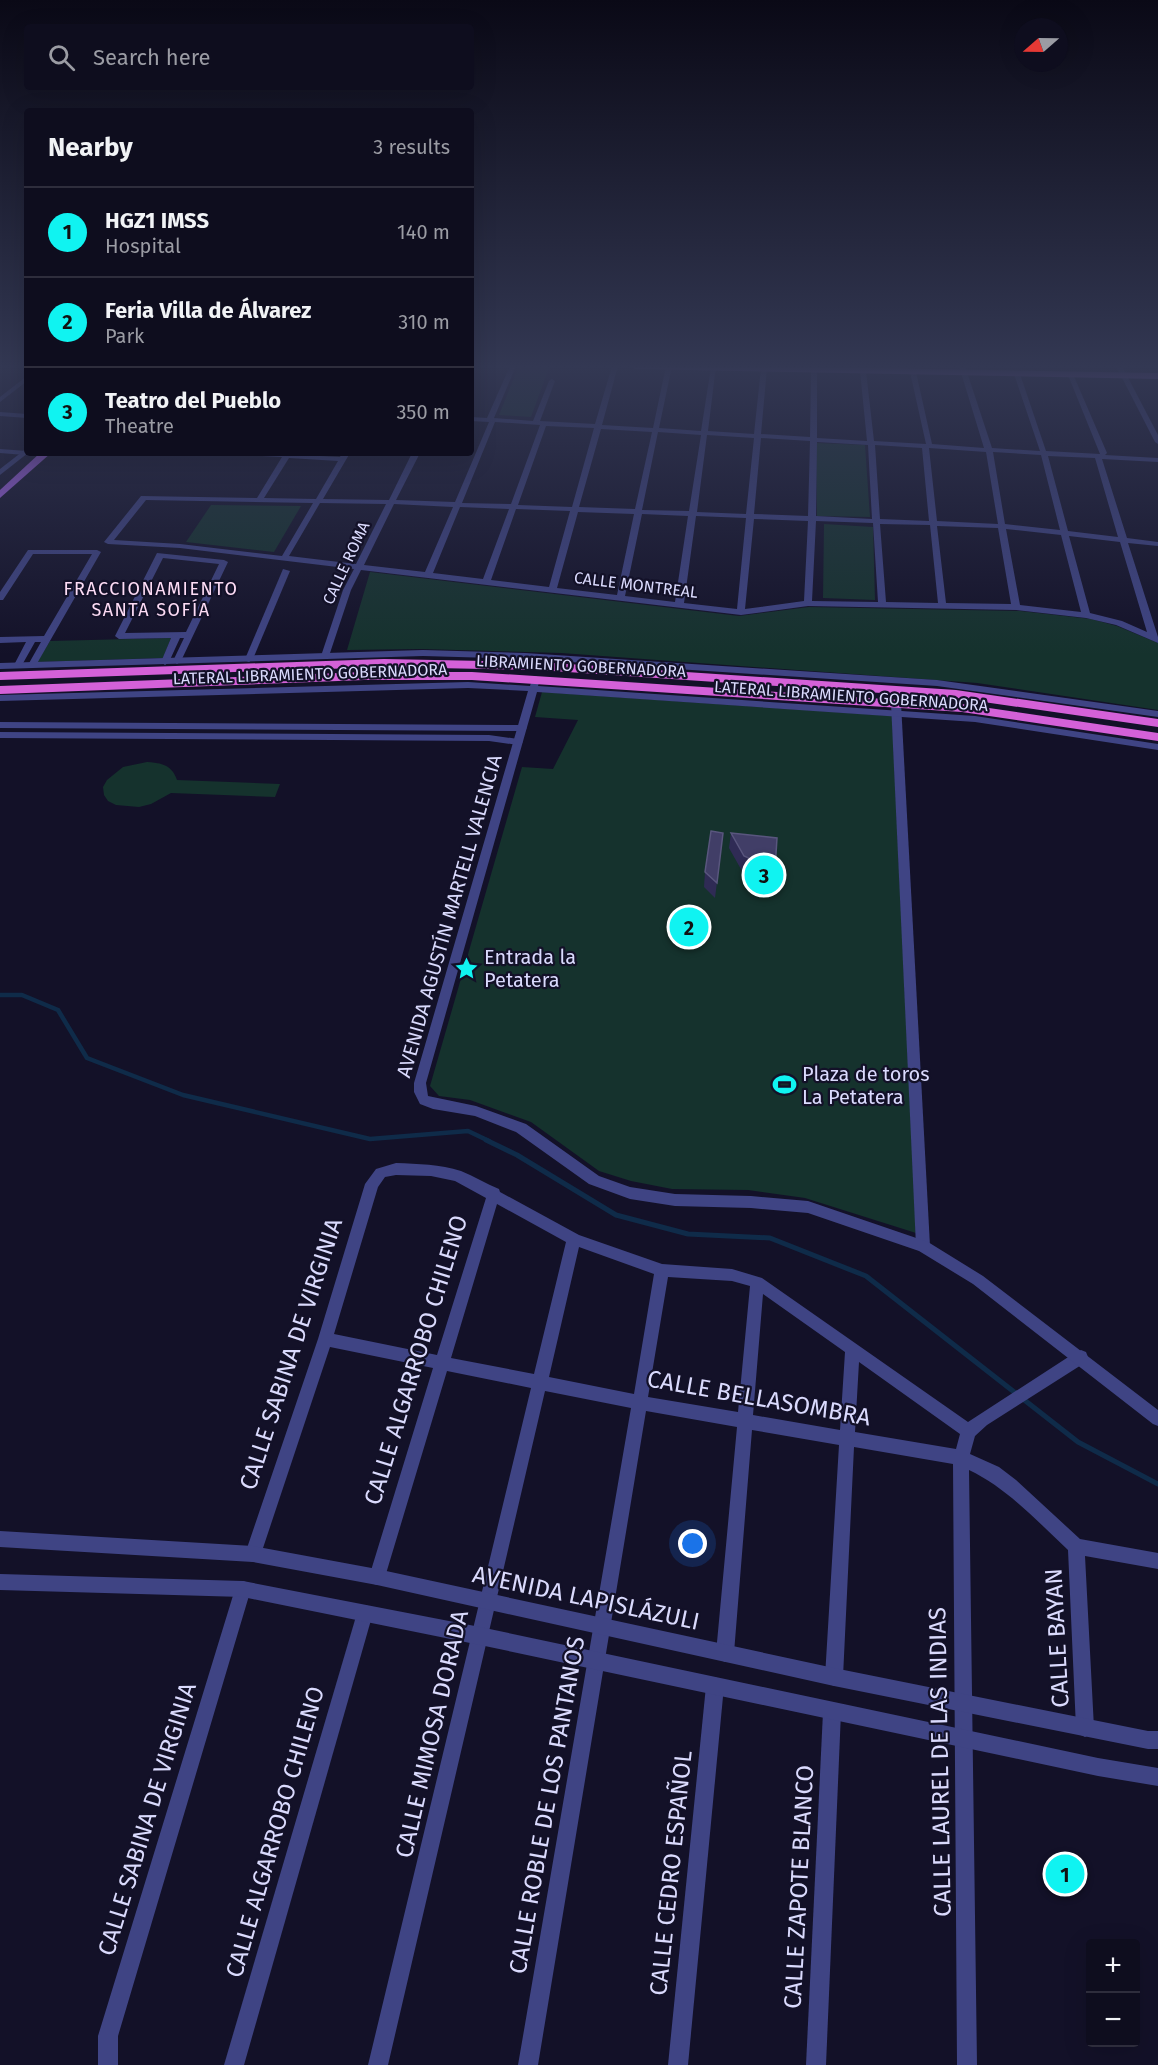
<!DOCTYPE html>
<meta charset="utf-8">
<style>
:root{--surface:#0e0d1e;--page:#171627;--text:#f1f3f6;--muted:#9b9ca4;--line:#2e2d3c;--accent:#10f3f1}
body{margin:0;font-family:"Fira Sans",sans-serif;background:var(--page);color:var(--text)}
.controls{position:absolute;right:18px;bottom:18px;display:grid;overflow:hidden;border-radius:6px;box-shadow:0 6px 24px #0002}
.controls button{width:54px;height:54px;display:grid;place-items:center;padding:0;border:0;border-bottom:2px solid var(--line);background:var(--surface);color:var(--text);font:30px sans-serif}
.compass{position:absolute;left:1014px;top:18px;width:54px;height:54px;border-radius:50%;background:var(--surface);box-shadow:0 6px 24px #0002;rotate:250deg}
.you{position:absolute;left:693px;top:1544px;width:21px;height:21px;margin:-15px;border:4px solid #fff;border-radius:50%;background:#1a73e8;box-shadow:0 0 0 9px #1a73e833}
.badge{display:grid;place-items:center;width:39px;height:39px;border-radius:50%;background:var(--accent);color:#111;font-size:20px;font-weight:700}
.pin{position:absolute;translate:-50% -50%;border:3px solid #fff;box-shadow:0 2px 6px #0006}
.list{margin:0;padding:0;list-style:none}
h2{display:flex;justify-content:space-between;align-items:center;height:78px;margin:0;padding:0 24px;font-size:26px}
h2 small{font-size:20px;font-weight:400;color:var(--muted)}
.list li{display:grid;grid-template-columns:39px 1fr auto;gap:18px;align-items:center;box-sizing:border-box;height:90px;padding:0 24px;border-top:2px solid var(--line)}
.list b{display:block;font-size:22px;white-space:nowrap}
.list p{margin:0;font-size:20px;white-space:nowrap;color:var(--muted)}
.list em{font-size:20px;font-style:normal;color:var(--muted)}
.icon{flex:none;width:33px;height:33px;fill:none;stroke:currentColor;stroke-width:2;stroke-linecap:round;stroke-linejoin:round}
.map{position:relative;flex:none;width:1158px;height:2065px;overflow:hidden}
.search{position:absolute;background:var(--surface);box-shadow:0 6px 24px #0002;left:24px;top:24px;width:450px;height:66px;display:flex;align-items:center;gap:15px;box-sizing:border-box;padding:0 21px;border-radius:6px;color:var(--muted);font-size:22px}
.panel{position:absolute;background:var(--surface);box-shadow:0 6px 24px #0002;left:24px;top:108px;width:450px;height:348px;border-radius:6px}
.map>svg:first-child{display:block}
.green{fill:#15322d}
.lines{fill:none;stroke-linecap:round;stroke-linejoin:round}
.stream-far1{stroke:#0f2b49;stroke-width:4.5}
.stream{stroke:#0f2b49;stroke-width:5}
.minor{fill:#3f4484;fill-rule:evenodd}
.tertiary{fill:#3f4484;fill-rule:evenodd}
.primary{fill:#b167f8;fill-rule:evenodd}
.trunk{fill:#d461d8;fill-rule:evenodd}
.wall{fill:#2f2b55}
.building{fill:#413e67;stroke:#59567e;stroke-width:1.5}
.labels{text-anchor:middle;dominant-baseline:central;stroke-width:4.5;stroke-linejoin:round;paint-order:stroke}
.far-street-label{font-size:16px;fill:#dadafd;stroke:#131128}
.far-neighbourhood-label{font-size:18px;letter-spacing:1.5px;fill:#fddcf5;stroke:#131128}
.street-label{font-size:20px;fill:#dadafd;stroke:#131128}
.poi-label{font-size:20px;fill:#dadafd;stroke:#131128;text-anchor:start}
.near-street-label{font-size:24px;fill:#dadafd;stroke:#131128}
</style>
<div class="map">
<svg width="1158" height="2065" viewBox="0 0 1158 2065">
<rect width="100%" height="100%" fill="#131128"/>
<g class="green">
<path d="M 518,368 L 549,368 L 531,417 L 499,415 Z"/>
<path d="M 816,443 L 865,445 L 870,517 L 817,516 Z"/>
<path d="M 211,505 L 301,506 L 274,552 L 186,542 Z"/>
<path d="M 824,524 L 873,527 L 875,600 L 823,598 Z"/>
<path d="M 370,572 L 739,616 L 809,607 L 1020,611 L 1091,619 L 1117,626 L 1158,643 L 1158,710 L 977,683 L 561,653 L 421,649 L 347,650 Z"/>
<path d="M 171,638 L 163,658 L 37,662 L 50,641 Z"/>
<path d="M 542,692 L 892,716 L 916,1233 L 805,1198 L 748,1190 L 672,1189 L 631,1181 L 599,1171 L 531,1122 L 470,1100 L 439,1096 L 430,1086 L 522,767 L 553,769 L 578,720 L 535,717 Z"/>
<path d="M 147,762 C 162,763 172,765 177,780 L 280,784 L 275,797 L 171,793 L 151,804 L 139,807 L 116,805 L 108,801 L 104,795 L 103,787 L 107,780 L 123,767 Z"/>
</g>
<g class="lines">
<path class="stream-far1" d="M 0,995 L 22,995 L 58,1010 L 87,1058 L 183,1095 L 370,1139 L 468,1131 L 489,1141"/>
<path class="stream" d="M 486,1140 L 517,1155 L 616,1215 L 688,1234 L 770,1238 L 866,1276 L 1078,1442 L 1158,1484"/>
<g class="minor">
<path d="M 510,366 L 516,366 L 494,418 L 533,421 L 549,381 L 552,379 L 555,381 L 540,421 L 595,424 L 612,366 L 618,366 L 602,425 L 653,428 L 666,366 L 672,366 L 659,428 L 701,431 L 711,367 L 716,366 L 708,431 L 754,434 L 761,368 L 764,366 L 767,368 L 761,434 L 810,437 L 811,369 L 808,366 L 814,366 L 817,369 L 817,438 L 867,441 L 860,371 L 863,369 L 866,371 L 874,441 L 926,444 L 910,372 L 913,370 L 916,372 L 932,444 L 984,448 L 959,366 L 965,366 L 992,448 L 1040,451 L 1014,374 L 1017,372 L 1020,374 L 1046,451 L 1100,454 L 1068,375 L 1073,374 L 1107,453 L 1105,455 L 1158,458 L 1158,462 L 1102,459 L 1127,538 L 1158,542 L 1158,546 L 1128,543 L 1158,637 L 1158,643 L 1116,625 L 1086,618 L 1016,610 L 808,606 L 741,615 L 361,570 L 351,590 L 329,656 L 325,659 L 321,656 L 343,590 L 354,569 L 180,548 L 108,544 L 104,542 L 141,496 L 257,498 L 282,457 L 262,456 L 259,453 L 340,457 L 342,453 L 350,453 L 323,499 L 389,500 L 412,453 L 420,453 L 396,500 L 455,502 L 489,422 L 471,421 L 471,417 L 487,418 ZM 495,422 L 540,425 L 511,504 L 462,503 ZM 546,426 L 594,428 L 572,507 L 518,505 ZM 601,429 L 652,432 L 635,509 L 579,507 ZM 658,432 L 701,435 L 689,511 L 642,510 ZM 707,435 L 754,438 L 746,514 L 697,512 ZM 761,438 L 810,441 L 808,516 L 754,514 ZM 817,442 L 868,445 L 872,519 L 816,516 ZM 875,445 L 922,448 L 929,521 L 880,519 ZM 929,448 L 986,452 L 998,524 L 937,521 ZM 993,452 L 1041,455 L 1060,530 L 1005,524 ZM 1048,456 L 1095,458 L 1118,537 L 1068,531 ZM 289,458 L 338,461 L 316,499 L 264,498 ZM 146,500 L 313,503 L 282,556 L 180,544 L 114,540 ZM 320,503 L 386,504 L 356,564 L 289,556 ZM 394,504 L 453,507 L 425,572 L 364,565 ZM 460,507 L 509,509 L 483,579 L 433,573 ZM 516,509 L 570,511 L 549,587 L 491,580 ZM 578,512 L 634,514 L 617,595 L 557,588 ZM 642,514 L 688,516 L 675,602 L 625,596 ZM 696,516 L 746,518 L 737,609 L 684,603 ZM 754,519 L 808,521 L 804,601 L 745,609 ZM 816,521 L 873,523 L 878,602 L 812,601 ZM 880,524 L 930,525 L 938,603 L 886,602 ZM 937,526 L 998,528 L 1011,604 L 946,603 ZM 1006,529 L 1061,535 L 1081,612 L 1020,605 ZM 1069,536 L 1120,542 L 1147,632 L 1122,621 L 1090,613 Z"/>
<path d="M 1064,366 L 1070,366 L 1070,367 L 1067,369 Z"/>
<path d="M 1116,366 L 1122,366 L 1158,435 L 1158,444 L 1155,442 Z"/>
<path d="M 27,376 L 27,381 L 0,402 L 0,397 Z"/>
<path d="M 0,412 L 27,414 L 27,418 L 0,416 Z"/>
<path d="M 0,449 L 27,451 L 27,453 L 41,454 L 37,456 L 0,453 Z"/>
<path d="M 28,550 L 97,550 L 101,552 L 35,667 L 29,667 L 28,665 L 41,642 L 35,642 L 22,665 L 18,668 L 14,665 L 26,642 L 0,643 L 0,637 L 44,636 L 92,554 L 33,554 L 3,600 L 0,600 L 0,592 Z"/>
<path d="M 157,553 L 224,560 L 228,562 L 181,661 L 177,664 L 173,661 L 184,638 L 180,638 L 169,662 L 165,665 L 161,662 L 171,638 L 119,639 L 115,636 ZM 163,558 L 219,564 L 186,632 L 125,633 Z"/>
<path d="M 283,569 L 290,571 L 253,659 L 249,662 L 246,661 L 245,659 Z"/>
<path d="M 896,700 L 901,703 L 930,1246 L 928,1250 L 923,1252 L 918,1250 L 916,1246 L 891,703 Z"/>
<path d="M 0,722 L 522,725 L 527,728 L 522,731 L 0,728 Z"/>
<path d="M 0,732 L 489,735 L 518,739 L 523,742 L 518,745 L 489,741 L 0,738 Z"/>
<path d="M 396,1163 C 418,1164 440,1164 461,1171 C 474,1176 486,1184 499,1189 L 500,1192 L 579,1235 L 662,1264 L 732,1269 L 762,1278 L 968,1422 L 1076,1352 L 1081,1350 L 1086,1352 L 1088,1357 L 1086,1362 L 987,1425 L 975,1436 L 970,1454 L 999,1467 L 1016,1480 L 1080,1539 L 1158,1553 L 1158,1569 L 1085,1556 L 1094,1728 L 1091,1734 L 1085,1737 L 1079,1734 L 1076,1728 L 1068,1550 C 1037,1521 1007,1488 969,1470 L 977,2065 L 957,2065 L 953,1464 L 854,1447 L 843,1677 L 840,1683 L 834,1686 L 828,1683 L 825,1677 L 839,1445 L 752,1430 L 734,1653 L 731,1659 L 725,1662 L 719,1659 L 716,1653 L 737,1427 L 646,1411 L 538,2065 L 518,2065 L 631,1408 L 545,1391 L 388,2065 L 368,2065 L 531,1388 L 447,1371 L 385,1577 L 383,1583 L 377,1585 L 371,1583 L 369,1577 L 433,1368 L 330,1347 L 259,1560 L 253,1562 L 247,1560 L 245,1554 L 318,1339 L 365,1184 L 376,1169 ZM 396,1175 L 431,1176 L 455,1181 L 486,1198 L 437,1355 L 334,1334 L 378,1187 L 385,1177 ZM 497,1204 L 566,1242 L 534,1374 L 451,1358 ZM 579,1247 L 654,1274 L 634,1394 L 549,1377 ZM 668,1277 L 732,1281 L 750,1286 L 738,1412 L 648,1397 ZM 763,1294 L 845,1352 L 840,1430 L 753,1415 ZM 859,1362 L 960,1434 L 956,1449 L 855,1432 Z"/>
<path d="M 243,1581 L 249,1583 L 251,1589 L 118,2036 L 118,2065 L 98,2065 L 98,2036 L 235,1589 L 237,1583 Z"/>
<path d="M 365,1605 L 371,1607 L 373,1613 L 244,2065 L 224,2065 L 357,1613 L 359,1607 Z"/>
<path d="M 715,1677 L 721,1680 L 724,1686 L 688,2065 L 668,2065 L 706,1686 L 709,1680 Z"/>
<path d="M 832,1703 L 838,1706 L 841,1712 L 826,2065 L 806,2065 L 823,1712 L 826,1706 Z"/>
</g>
<g class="tertiary">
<path d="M 27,448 L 28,453 L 0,475 L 0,469 Z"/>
<path d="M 423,650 L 525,653 L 937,680 L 1158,711 L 1158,717 L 937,686 L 525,659 L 423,656 L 0,669 L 0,663 Z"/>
<path d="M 536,676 L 540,679 L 538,686 L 975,716 L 1158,744 L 1158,750 L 975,722 L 537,692 L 426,1083 L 428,1096 L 476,1106 L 526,1124 L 599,1176 L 630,1187 L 675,1194 L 751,1196 L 808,1201 L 928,1242 L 983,1276 L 1158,1410 L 1158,1426 L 1153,1424 L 973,1284 L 919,1251 L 808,1213 L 751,1208 L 675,1206 L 630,1199 L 589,1184 L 516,1132 L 475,1116 L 433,1109 L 420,1104 L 414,1092 L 414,1083 L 528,691 L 468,688 L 0,701 L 0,695 L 468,682 L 530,686 L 532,679 Z"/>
<path d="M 0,1531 L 253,1546 L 377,1569 L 834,1668 L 1148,1731 L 1158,1731 L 1158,1749 L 1148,1749 L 834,1686 L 377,1585 L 253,1562 L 0,1547 Z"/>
<path d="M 0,1574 L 243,1581 L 480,1627 L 1098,1758 L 1158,1768 L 1158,1786 L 1098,1776 L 480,1645 L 243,1597 L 0,1590 Z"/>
</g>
<g class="primary">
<path d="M 631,366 L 746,366 L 1158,373 L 1158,379 L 635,369 Z"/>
<path d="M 40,453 L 51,453 L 0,498 L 0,490 Z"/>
</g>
<g class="trunk">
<path d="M 384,659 L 538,662 L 956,690 L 1158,719 L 1158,727 L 956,698 L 538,670 L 384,667 L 0,680 L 0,672 Z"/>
<path d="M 364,672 L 472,672 L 962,704 L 1158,733 L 1158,741 L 962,712 L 472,680 L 364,680 L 0,694 L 0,686 Z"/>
</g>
</g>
<g class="wall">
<path d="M 723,833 L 715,898 L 704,887 L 705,872 Z"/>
<path d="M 731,833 L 775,870 L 773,885 L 742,871 L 729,848 Z"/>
</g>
<g class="building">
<path d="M 711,831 L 723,833 L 717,883 L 705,872 Z"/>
<path d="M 731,833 L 777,838 L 775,870 L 744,856 Z"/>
</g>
<linearGradient id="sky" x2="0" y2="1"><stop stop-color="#0a0916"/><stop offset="0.56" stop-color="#333853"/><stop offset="1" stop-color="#333853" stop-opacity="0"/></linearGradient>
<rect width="1158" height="655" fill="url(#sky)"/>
<defs>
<symbol id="sight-bare" viewBox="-9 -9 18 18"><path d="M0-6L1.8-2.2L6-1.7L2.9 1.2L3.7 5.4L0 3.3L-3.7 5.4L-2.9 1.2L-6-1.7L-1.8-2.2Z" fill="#10f3f1" stroke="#131128" stroke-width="2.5" paint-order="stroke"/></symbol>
<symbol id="stadium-bare" viewBox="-9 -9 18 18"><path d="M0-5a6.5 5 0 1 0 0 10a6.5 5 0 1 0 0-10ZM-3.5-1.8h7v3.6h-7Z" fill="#10f3f1" stroke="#131128" stroke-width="2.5" paint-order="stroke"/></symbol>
</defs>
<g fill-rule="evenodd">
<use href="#sight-bare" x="450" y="952" width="33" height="33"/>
<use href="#stadium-bare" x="768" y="1068" width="33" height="33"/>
</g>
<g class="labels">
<g class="far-street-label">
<text transform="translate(346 563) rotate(-65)">CALLE ROMA</text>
<text transform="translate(636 585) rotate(7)">CALLE MONTREAL</text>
<text transform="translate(581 666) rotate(3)">LIBRAMIENTO GOBERNADORA</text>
<text transform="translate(310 674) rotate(-2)">LATERAL LIBRAMIENTO GOBERNADORA</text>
<text transform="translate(851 696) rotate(4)">LATERAL LIBRAMIENTO GOBERNADORA</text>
</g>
<g class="far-neighbourhood-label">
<text x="151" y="589">FRACCIONAMIENTO<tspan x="151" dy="21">SANTA SOFÍA</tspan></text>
</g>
<g class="street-label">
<text transform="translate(449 916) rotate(-74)">AVENIDA AGUSTÍN MARTELL VALENCIA</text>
</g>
<g class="poi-label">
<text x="484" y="957">Entrada la<tspan x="484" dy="23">Petatera</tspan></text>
<text x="802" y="1074">Plaza de toros<tspan x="802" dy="23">La Petatera</tspan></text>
</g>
<g class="near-street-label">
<text transform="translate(291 1354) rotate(-72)">CALLE SABINA DE VIRGINIA</text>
<text transform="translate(416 1360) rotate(-73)">CALLE ALGARROBO CHILENO</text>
<text transform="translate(759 1398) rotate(10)">CALLE BELLASOMBRA</text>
<text transform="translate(586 1598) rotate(12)">AVENIDA LAPISLÁZULI</text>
<text transform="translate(1057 1638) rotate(-93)">CALLE BAYAN</text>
<text transform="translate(432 1734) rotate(-77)">CALLE MIMOSA DORADA</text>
<text transform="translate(940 1762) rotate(-91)">CALLE LAUREL DE LAS INDIAS</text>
<text transform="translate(547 1805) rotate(-80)">CALLE ROBLE DE LOS PANTANOS</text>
<text transform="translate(147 1819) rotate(-73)">CALLE SABINA DE VIRGINIA</text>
<text transform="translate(275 1832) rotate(-74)">CALLE ALGARROBO CHILENO</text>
<text transform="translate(671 1873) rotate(-84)">CALLE CEDRO ESPAÑOL</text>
<text transform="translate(799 1887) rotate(-87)">CALLE ZAPOTE BLANCO</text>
</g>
</g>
</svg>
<div class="controls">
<button>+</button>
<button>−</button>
</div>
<svg class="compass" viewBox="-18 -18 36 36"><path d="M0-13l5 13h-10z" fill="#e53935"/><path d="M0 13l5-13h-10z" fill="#9b9ca4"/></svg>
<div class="you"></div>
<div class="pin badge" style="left:1065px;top:1874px">1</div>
<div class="pin badge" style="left:689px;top:927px">2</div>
<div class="pin badge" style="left:764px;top:875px">3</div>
<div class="search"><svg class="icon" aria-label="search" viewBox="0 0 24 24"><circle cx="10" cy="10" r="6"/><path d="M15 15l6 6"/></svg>Search here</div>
<section class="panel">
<h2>Nearby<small>3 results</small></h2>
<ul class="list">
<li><span class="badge">1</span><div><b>HGZ1 IMSS</b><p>Hospital</p></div><em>140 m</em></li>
<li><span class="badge">2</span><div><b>Feria Villa de Álvarez</b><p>Park</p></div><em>310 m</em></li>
<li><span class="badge">3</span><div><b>Teatro del Pueblo</b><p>Theatre</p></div><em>350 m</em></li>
</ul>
</section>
</div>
